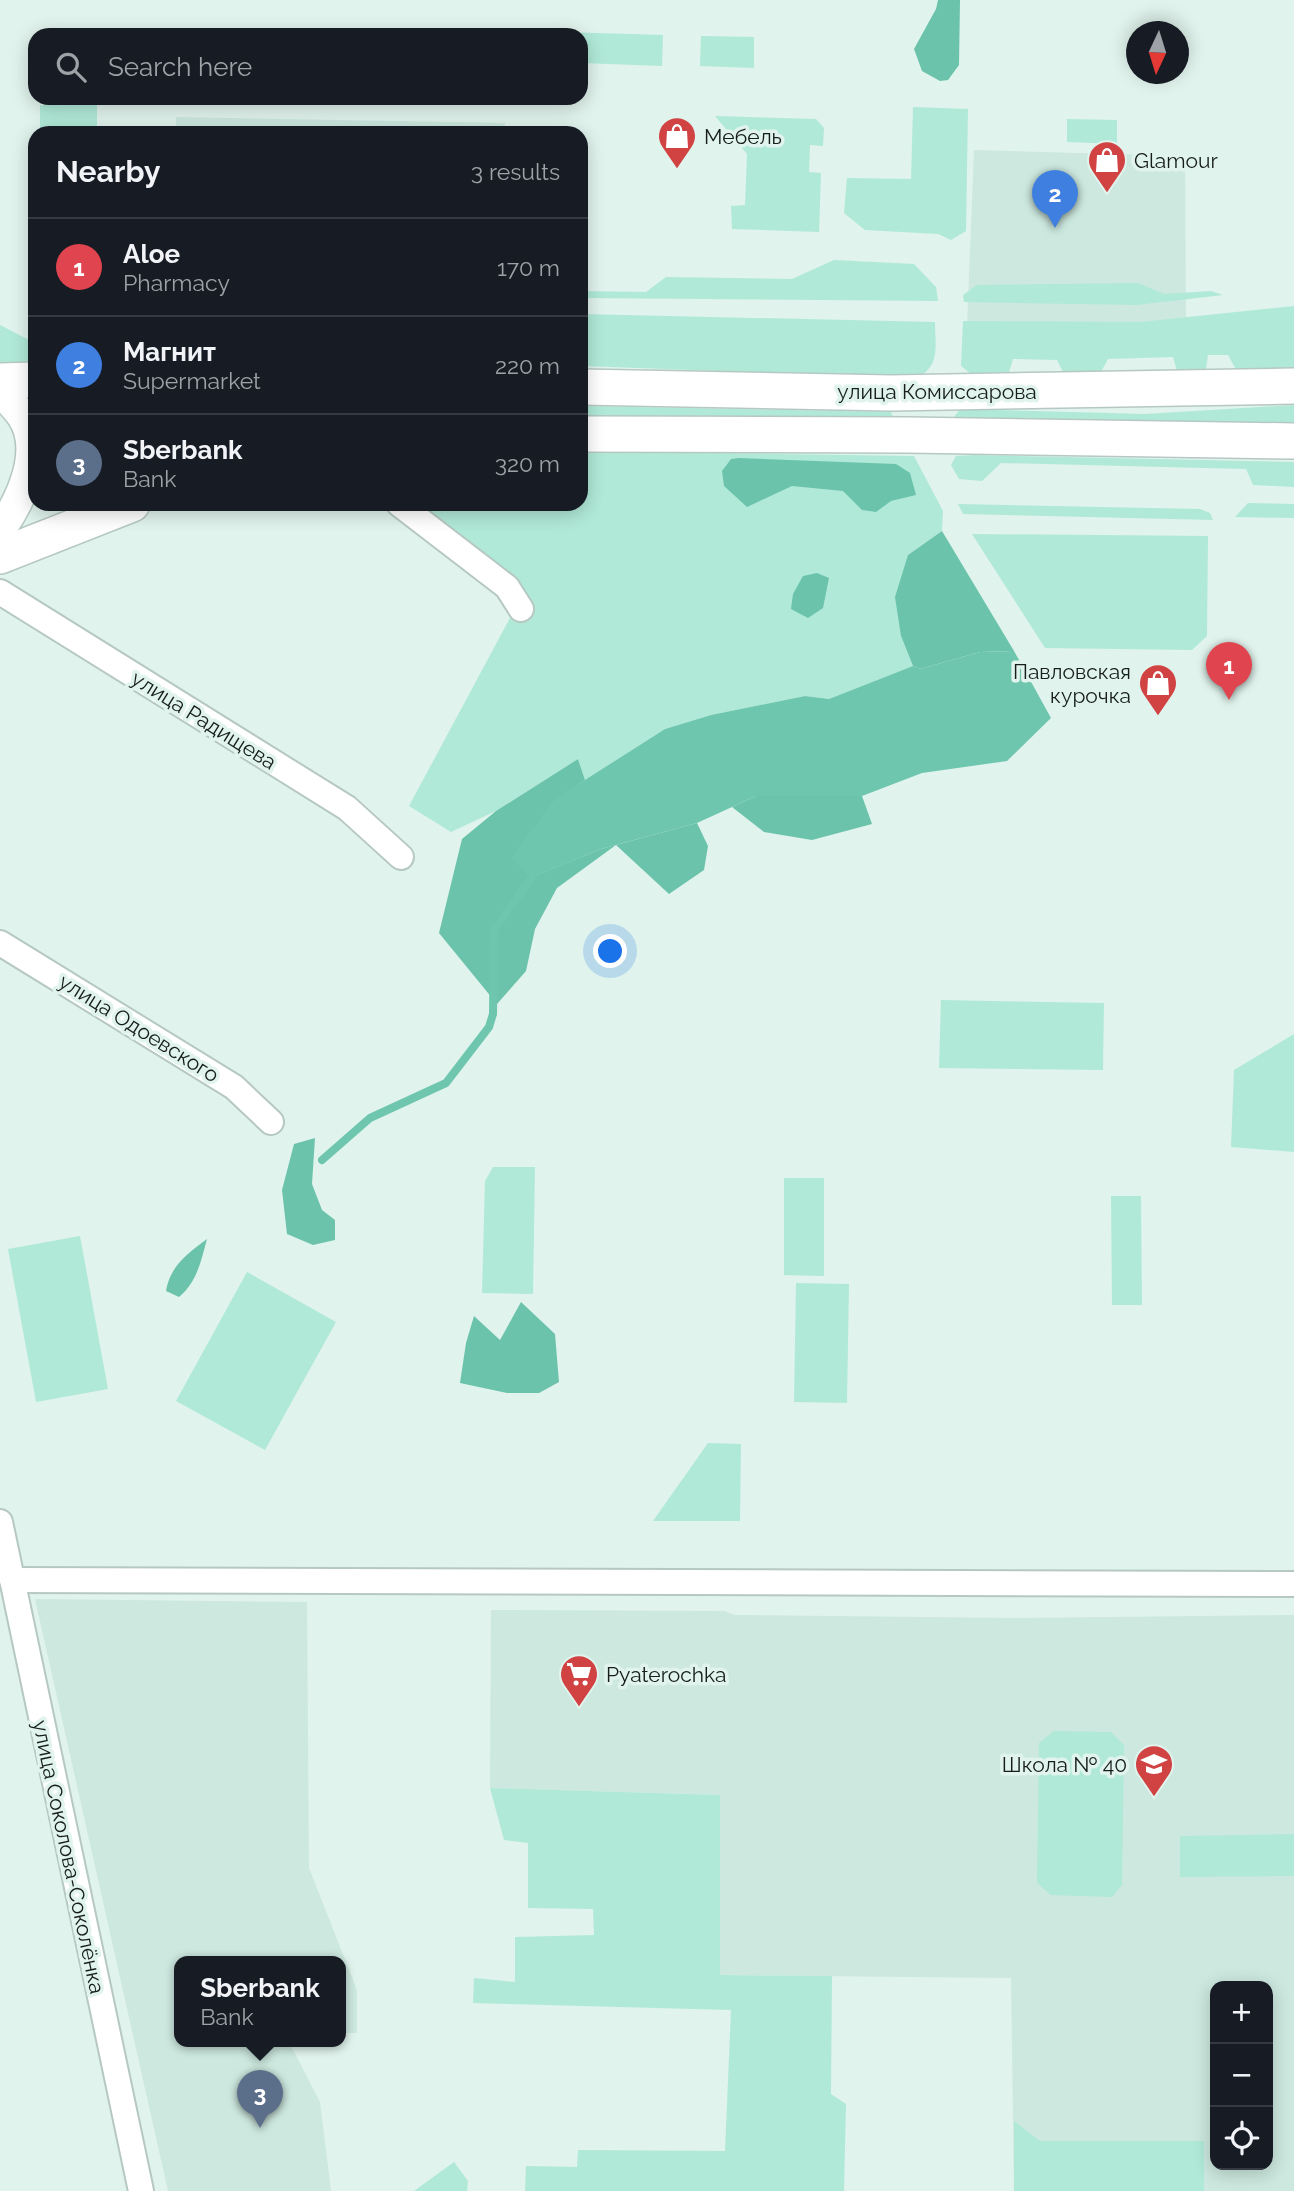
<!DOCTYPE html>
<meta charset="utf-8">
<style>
:root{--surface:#171b24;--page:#242831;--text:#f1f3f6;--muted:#9ea1a6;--line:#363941;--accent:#d14243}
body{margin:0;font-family:Raleway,sans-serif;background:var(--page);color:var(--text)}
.controls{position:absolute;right:21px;bottom:21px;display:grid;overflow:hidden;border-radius:14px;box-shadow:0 4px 18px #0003}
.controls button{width:63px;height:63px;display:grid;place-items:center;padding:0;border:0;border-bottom:2px solid var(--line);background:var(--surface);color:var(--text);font:35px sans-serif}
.compass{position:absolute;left:1126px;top:21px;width:63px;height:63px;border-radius:50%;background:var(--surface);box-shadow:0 4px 18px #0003;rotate:184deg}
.you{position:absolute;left:611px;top:952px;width:24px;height:24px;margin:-18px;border:5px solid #fff;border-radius:50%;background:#1a73e8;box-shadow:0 0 0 10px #1a73e833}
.badge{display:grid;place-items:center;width:46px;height:46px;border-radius:50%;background:var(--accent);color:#fff;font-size:23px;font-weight:700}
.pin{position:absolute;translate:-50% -58px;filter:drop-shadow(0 2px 4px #0008)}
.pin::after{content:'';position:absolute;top:37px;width:24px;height:21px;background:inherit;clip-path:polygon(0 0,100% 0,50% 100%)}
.popup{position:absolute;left:174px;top:1956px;width:172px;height:91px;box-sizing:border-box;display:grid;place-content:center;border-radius:14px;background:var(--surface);filter:drop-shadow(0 2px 5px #0005);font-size:23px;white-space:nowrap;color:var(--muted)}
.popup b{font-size:26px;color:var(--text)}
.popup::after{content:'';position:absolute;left:50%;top:100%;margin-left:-14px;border:14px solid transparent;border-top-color:var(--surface)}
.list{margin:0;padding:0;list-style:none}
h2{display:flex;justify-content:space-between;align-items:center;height:91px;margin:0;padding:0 28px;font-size:30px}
h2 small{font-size:23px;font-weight:400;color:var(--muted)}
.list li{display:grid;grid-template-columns:46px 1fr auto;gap:21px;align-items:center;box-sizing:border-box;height:98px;padding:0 28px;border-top:2px solid var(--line)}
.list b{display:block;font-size:26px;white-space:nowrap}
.list p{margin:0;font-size:23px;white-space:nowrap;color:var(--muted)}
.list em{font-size:23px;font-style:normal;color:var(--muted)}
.icon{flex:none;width:38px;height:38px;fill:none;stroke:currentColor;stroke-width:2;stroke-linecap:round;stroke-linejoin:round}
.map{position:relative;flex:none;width:1294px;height:2191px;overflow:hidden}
.search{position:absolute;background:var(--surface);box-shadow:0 4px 18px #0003;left:28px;top:28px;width:560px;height:77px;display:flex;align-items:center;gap:18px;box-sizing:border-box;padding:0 24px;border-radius:21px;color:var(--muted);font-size:26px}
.panel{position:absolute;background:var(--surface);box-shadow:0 4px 18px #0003;left:28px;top:126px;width:560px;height:385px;border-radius:21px}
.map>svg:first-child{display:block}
.built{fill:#cce8df;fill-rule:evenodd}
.green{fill:#b0e9d8}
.forest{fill:#6bc3ab}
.water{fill:#6ec6ae}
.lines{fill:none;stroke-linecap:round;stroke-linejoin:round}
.stream{stroke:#6ec6ae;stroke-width:8}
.minor-casing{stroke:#b6c8c2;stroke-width:28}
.tertiary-casing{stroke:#b6c8c2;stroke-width:33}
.secondary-casing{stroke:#b6c8c2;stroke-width:38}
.minor{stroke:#fff;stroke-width:24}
.tertiary{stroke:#fff;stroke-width:30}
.secondary{stroke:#fff;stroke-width:35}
.labels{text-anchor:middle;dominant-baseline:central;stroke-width:7;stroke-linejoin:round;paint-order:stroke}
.poi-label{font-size:21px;fill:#161d1b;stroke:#e0f3ec;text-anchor:start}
.street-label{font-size:21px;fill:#161d1b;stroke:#e0f3ec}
</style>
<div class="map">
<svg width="1294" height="2191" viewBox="0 0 1294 2191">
<rect width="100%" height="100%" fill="#e0f3ec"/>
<g class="built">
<path d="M 176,117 L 505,123 L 505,133 L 176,133 Z"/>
<path d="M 974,150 L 1185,156 L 1186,328 L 967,326 Z"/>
<path d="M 35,1599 L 307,1602 L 309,1868 L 357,1990 L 357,2033 L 341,2033 L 340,1962 L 180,1962 L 180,2042 L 289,2042 L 320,2102 L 331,2191 L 168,2191 Z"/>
<path d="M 491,1610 L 725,1611 L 734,1615 L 1015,1618 L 1294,1615 L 1294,2191 L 1014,2191 L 1011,1978 L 720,1975 L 720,1795 L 490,1788 ZM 1215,1986 L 1268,1986 L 1268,2165 L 1215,2165 Z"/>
</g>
<g class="green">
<path d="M 565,32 L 663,35 L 662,66 L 581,63 L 581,35 L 565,35 Z"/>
<path d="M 701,36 L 754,37 L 754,68 L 700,66 Z"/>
<rect x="40" y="105" width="57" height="28"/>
<path d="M 913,107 L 968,109 L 966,231 L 951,240 L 938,234 L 865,230 L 844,213 L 847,178 L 911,179 Z"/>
<path d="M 715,116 L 816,119 L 824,128 L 823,146 L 810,145 L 809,172 L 821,173 L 819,232 L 732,229 L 731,206 L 745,205 L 747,154 Z"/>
<path d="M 1067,119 L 1117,120 L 1117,144 L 1067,142 Z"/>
<path d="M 834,260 L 914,264 L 936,287 L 938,301 L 581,298 L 581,291 L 646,292 L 666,277 L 792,279 Z"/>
<path d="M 1138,283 L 1164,294 L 1211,291 L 1223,295 L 1137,305 L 964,302 L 963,295 L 977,285 Z"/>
<path d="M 1294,306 L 1294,372 L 1239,375 L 1228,355 L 1208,355 L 1205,376 L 1179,378 L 1173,357 L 1108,359 L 1097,379 L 1067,380 L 1057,360 L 1013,359 L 1006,382 L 981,382 L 961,366 L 963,321 L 1140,322 Z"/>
<path d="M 581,314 L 935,322 C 935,345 941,366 917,378 L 581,366 Z"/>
<path d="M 0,325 L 35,343 L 35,361 L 0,363 Z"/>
<path d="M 1294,405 L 1294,426 L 963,424 L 954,417 L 960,409 L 1145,414 Z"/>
<path d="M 581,406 L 891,412 L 895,421 L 581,420 Z"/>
<path d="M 581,451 L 914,456 L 943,511 L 942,531 L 908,555 L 901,636 L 913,666 L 829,699 L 805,696 L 711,715 L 665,729 L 585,780 L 578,759 L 496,811 L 451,832 L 409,806 L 524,592 L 416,504 L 581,504 Z"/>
<path d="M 974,455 L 1294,462 L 1294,487 L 1253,485 L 1246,469 L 1001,463 L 982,481 L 959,479 L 951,465 L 956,456 Z"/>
<path d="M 1248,503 L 1294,504 L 1294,518 L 1235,517 Z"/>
<path d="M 958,504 L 1200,509 L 1210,513 L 1213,520 L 963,514 Z"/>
<path d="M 972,534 L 1208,536 L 1207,636 L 1192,650 L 1045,648 Z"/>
<path d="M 941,1000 L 1104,1003 L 1103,1070 L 939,1068 Z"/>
<path d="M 1294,1034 L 1294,1152 L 1231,1147 L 1234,1070 Z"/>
<path d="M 493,1167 L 535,1167 L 533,1294 L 482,1293 L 485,1181 Z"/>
<path d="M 784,1178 L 824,1178 L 824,1276 L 784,1275 Z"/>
<path d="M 1111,1196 L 1141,1196 L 1142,1305 L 1112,1305 Z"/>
<path d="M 80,1236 L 108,1389 L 36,1402 L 8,1249 Z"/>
<path d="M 247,1272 L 336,1322 L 265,1450 L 176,1401 Z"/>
<path d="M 796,1283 L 849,1284 L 847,1403 L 794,1402 Z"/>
<path d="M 708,1443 L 741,1444 L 740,1521 L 653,1521 Z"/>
<path d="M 1054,1731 L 1111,1732 L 1124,1745 L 1122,1885 L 1112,1897 L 1051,1895 L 1037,1883 L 1039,1743 Z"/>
<path d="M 490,1788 L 720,1795 L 720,1975 L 832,1976 L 831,2094 L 846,2104 L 844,2191 L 525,2191 L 526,2166 L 577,2167 L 578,2150 L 725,2151 L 731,2010 L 473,2003 L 474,1978 L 515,1982 L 515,1937 L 594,1935 L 593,1909 L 528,1908 L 528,1843 L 504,1840 Z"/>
<path d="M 1294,1834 L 1294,1876 L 1180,1877 L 1180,1836 Z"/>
<path d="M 1014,2121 L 1040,2141 L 1204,2141 L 1204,2191 L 1014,2191 Z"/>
<path d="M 454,2162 L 468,2181 L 467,2191 L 414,2191 Z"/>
</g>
<g class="forest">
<path d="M 938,0 L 960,0 L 959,65 L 948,80 L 940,81 L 922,71 L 914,49 L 936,9 Z"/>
<path d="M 739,458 L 896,464 L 910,473 L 916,495 L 891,501 L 876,512 L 862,510 L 843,491 L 792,486 L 747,507 L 724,486 L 722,471 L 731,459 Z"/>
<path d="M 942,531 L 1014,651 L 980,652 L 920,669 L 913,666 L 901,636 L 895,597 L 908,555 Z"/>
<path d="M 817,573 L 829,578 L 823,608 L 808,618 L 791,609 L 793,594 L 803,576 Z"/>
<path d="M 578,759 L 585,780 L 555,800 L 530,878 L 601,849 L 697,823 L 708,846 L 704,870 L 669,894 L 616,845 L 557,888 L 535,929 L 526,971 L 497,1004 L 439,933 L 462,839 L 496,811 Z"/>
<path d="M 756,796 L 862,796 L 872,824 L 812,840 L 764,832 L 732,807 Z"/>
<path d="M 315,1138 L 312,1184 L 322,1210 L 335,1220 L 335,1240 L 313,1245 L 287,1234 L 282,1190 L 294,1144 Z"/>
<path d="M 207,1239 C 201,1261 197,1282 179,1297 L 166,1291 C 170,1266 188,1253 207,1239 Z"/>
<path d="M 521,1302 L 555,1334 L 559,1382 L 539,1393 L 507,1393 L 460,1383 L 466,1343 L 474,1316 L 500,1340 Z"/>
</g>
<path class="water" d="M 1014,651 L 1051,718 L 1007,761 L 922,773 L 862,796 L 756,796 L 697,823 L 601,849 L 531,878 L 511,858 L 555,799 L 665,729 L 711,715 L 805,696 L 829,699 L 913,666 L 920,669 L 980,652 Z"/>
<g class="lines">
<path class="stream" d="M 322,1160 L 370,1118 L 446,1083 L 489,1027 L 493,1014 L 494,930 L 531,878"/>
<defs>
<g id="minor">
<path d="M 399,504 L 507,587 L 521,609"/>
<path d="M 0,592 L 347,808 L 401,857"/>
<path d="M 0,943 L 234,1087 L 271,1122"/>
<path d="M 0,1522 L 141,2191"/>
<path d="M 12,1580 L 1294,1584"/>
</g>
<path id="tertiary" d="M 0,390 C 7,399 16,407 22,416 C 45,450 21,501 0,530"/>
<g id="secondary">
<path d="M 0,381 L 35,380"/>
<path d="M 581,387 L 891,393 L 1294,386"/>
<path d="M 581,434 L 908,435 L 1294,441"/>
<path d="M 0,556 L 132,504"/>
</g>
</defs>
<use href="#minor" class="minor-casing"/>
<use href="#tertiary" class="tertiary-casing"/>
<use href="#secondary" class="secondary-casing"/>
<use href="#minor" class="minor"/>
<use href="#tertiary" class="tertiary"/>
<use href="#secondary" class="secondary"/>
</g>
<defs>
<symbol id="shop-pin" viewBox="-11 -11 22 30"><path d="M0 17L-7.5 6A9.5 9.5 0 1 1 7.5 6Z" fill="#d14243" stroke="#e0f3ec"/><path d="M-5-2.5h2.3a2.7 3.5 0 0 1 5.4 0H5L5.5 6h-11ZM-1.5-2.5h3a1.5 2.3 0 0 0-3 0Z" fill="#fff"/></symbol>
<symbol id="supermarket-pin" viewBox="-11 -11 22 30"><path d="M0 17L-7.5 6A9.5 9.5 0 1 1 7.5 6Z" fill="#d14243" stroke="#e0f3ec"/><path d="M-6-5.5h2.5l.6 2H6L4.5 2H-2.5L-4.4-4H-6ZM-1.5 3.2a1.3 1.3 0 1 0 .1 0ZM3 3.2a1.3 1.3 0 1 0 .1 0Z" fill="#fff"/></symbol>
<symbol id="school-pin" viewBox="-11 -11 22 30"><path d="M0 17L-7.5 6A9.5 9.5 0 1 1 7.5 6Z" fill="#d14243" stroke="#e0f3ec"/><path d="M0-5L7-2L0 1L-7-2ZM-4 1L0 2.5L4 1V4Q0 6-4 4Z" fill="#fff"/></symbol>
</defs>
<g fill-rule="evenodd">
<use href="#shop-pin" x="655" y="114" width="44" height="60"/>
<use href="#shop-pin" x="1085" y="138" width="44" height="60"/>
<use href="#shop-pin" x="1136" y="661" width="44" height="60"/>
<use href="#supermarket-pin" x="557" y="1652" width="44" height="60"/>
<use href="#school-pin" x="1132" y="1742" width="44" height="60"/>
</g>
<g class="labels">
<g class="poi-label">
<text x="704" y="136">Мебель</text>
<text x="1134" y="160">Glamour</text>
<text x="1131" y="671" text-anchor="end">Павловская<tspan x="1131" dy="24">курочка</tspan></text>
<text x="606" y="1674">Pyaterochka</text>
<text x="1127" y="1764" text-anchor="end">Школа № 40</text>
</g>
<g class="street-label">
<text x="937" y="391">улица Комиссарова</text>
<text transform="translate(204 720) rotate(32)">улица Радищева</text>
<text transform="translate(139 1028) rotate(32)">улица Одоевского</text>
<text transform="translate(69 1857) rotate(78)">улица Соколова-Соколёнка</text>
</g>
</g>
</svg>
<div class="controls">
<button>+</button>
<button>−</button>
<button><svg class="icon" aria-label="locate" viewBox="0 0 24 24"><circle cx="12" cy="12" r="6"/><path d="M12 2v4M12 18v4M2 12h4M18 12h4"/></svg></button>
</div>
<svg class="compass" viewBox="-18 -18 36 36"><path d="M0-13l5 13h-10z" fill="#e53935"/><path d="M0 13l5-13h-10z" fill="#9ea1a6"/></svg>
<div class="you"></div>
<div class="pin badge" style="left:1229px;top:700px;background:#e0444e">1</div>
<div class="pin badge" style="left:1055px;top:228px;background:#3f7fe0">2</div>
<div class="pin badge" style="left:260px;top:2128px;background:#5c6f8a">3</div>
<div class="popup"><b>Sberbank</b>Bank</div>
<div class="search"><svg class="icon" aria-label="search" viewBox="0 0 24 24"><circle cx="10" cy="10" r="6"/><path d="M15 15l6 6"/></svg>Search here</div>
<section class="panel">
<h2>Nearby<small>3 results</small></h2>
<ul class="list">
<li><span class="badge" style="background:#e0444e">1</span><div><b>Aloe</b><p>Pharmacy</p></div><em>170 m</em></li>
<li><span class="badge" style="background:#3f7fe0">2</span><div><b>Магнит</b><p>Supermarket</p></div><em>220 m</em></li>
<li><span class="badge" style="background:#5c6f8a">3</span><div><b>Sberbank</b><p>Bank</p></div><em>320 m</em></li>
</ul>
</section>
</div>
